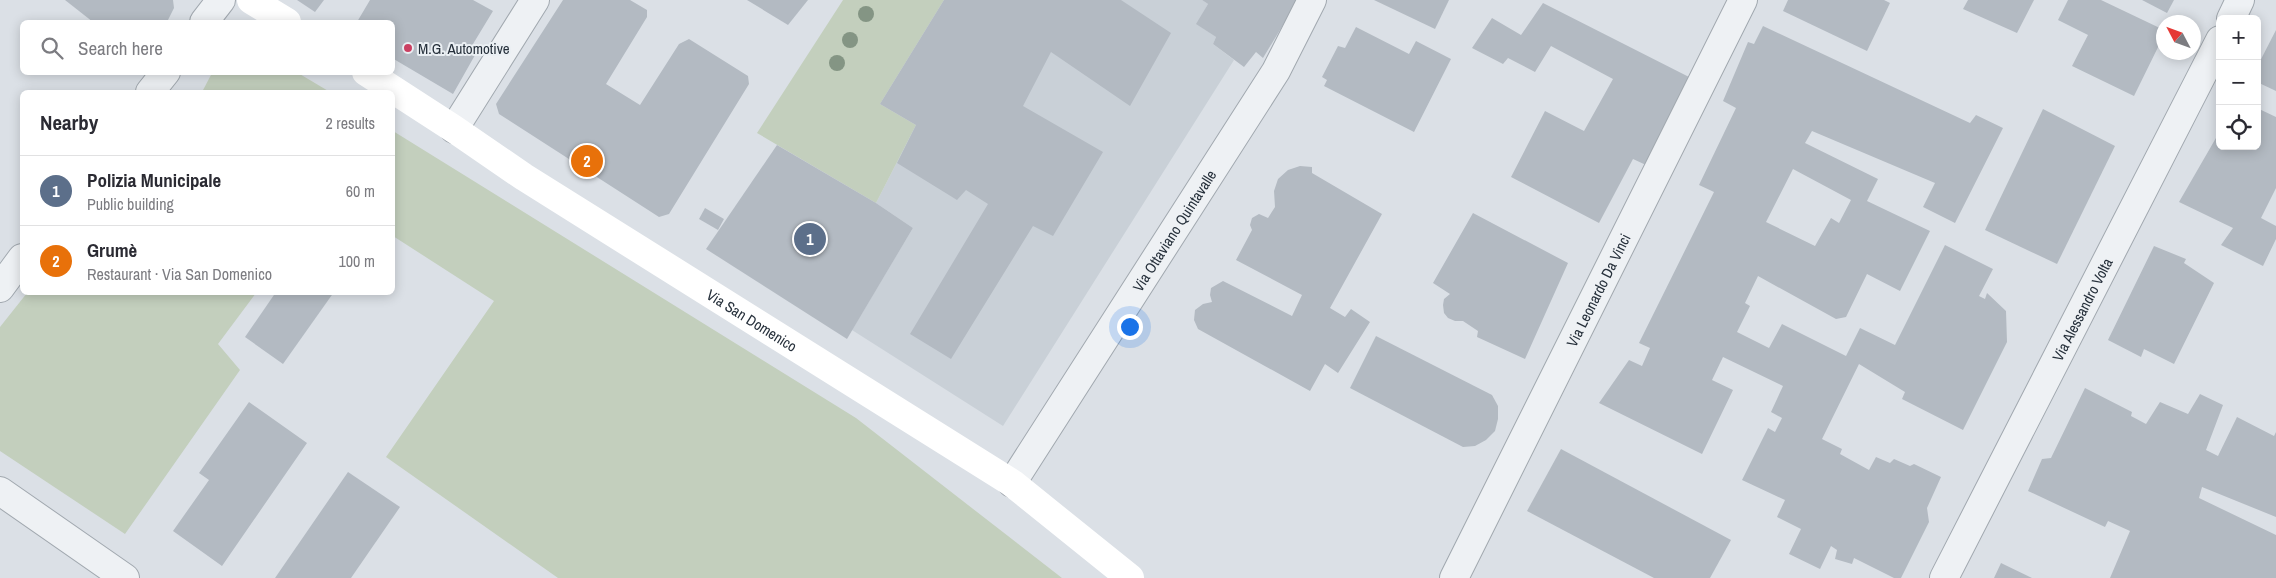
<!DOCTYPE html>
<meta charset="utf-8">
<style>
:root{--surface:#fff;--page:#f7f7f7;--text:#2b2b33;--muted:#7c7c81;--line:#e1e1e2;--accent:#111827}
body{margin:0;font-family:"Archivo Narrow",sans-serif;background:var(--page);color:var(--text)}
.controls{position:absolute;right:15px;top:15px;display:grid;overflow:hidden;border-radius:8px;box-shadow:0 2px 12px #0003}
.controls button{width:45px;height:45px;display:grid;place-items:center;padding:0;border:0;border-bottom:1px solid var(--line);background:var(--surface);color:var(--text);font:25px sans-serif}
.compass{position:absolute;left:2156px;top:15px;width:45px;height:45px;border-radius:50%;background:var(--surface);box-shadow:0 2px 12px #0003;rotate:311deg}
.you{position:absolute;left:1129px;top:326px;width:18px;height:18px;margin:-12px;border:4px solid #fff;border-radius:50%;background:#1a73e8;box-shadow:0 0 0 8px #1a73e833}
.badge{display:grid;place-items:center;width:32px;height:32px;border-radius:50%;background:var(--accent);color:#fff;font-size:16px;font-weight:700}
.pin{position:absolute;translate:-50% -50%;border:2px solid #fff;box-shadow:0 1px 5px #0006}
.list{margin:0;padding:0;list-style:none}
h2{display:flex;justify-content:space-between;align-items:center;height:65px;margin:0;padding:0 20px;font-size:21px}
h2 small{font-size:16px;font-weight:400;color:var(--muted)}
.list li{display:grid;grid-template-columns:32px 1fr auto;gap:15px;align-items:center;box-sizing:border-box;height:70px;padding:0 20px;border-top:1px solid var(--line)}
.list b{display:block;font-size:19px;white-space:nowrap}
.list p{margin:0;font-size:16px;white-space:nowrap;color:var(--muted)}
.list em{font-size:16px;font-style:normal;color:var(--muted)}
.icon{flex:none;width:28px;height:28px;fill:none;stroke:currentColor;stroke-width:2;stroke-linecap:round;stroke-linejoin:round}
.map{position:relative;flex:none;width:2276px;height:578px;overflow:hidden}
.search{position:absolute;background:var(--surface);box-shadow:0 2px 12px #0003;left:20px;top:20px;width:375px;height:55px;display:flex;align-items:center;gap:12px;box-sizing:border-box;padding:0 18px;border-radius:8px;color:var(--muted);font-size:19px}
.panel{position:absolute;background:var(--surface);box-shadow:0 2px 12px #0003;left:20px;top:90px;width:375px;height:205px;border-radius:8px}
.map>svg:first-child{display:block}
.built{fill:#c9d0d7}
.green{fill:#c3cfbd}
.building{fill:#b3bac2;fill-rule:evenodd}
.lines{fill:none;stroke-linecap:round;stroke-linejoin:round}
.street-casing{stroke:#a1a8af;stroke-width:30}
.street{stroke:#eef1f4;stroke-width:28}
.secondary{stroke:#fff;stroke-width:28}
.tree{fill:#849584}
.poi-dot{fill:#cb4062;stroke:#eaeff3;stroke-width:2}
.labels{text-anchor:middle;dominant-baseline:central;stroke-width:4;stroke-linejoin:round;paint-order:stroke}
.poi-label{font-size:15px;fill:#26303b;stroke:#eaeff3;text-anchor:start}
.street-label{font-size:15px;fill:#26303b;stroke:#eaeff3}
</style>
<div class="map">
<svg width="2276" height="578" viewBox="0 0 2276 578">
<rect width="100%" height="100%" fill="#dbe0e6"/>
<path class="built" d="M 944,0 L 1202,0 L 1208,4 L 1197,24 L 1216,37 L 1213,44 L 1234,60 L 1003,426 L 852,330 L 913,228 L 876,203 L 916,125 L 880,104 Z"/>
<g class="green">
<path d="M 843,0 L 944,0 L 880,104 L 916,125 L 876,203 L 757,133 Z"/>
<path d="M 212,73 L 298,73 L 330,92 L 202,92 Z"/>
<path d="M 393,131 L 856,418 L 1062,578 L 558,578 L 386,457 L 494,301 L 393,236 Z"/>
<path d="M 27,293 L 256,293 L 218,344 L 240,370 L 125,534 L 0,451 L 0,327 Z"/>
</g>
<g class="building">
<path d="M 65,0 L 173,0 L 174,8 L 167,22 L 93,22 Z"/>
<path d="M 297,0 L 324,0 L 315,12 Z"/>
<path d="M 370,0 L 473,0 L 493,11 L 473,44 L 479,48 L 453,94 L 392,58 L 392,22 L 357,22 Z"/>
<path d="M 563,0 L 630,0 L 647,10 L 647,17 L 606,84 L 640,105 L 679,44 L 689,39 L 748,76 L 749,84 L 669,214 L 659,217 L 499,114 L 496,104 Z"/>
<path d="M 747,0 L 808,0 L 788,25 Z"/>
<path d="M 944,0 L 1121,0 L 1171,33 L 1130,106 L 1051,52 L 1023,106 L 1103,152 L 1053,236 L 1033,226 L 951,359 L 910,334 L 988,204 L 966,190 L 957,200 L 897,163 L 916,125 L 880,104 Z"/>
<path d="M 1202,0 L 1298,0 L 1263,58 L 1256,52 L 1244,67 L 1213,44 L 1216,37 L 1196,24 L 1208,4 Z"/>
<path d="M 1374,0 L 1449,0 L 1435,29 Z"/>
<path d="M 1788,0 L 1884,0 L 1890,3 L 1867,51 L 1783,11 Z"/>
<path d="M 1968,0 L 2034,0 L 2017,33 L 1963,9 Z"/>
<path d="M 2068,0 L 2101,0 L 2164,30 L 2164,35 L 2134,96 L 2072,66 L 2088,35 L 2058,20 Z"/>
<path d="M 2142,0 L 2174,0 L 2167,13 Z"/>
<path d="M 1543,3 L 1691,78 L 1646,165 L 1633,159 L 1599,223 L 1511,177 L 1545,111 L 1584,131 L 1613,79 L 1551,46 L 1535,72 L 1508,58 L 1503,64 L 1472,48 L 1492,18 L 1521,35 Z"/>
<path d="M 1763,26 L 1970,123 L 1976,115 L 2003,128 L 1955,223 L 1923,207 L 1935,183 L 1812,131 L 1805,143 L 1878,179 L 1867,201 L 1930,231 L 1900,291 L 1867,274 L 1846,317 L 1836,319 L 1758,276 L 1745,303 L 1750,306 L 1737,332 L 1769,348 L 1782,324 L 1846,356 L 1860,328 L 1895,345 L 1945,245 L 1993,269 L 1979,296 L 1985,299 L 1987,293 L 2006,311 L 2007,342 L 1963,430 L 1902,399 L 1905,392 L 1859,364 L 1822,439 L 1842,449 L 1840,454 L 1869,470 L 1876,457 L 1890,463 L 1894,459 L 1910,466 L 1914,464 L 1941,477 L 1927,508 L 1929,522 L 1901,578 L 1894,578 L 1854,558 L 1852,564 L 1835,559 L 1837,550 L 1831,546 L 1820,569 L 1789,554 L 1801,529 L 1777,517 L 1785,500 L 1742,480 L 1768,428 L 1775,432 L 1782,418 L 1771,412 L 1783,386 L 1723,357 L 1712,380 L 1733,390 L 1702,454 L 1599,403 L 1629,360 L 1642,366 L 1650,348 L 1639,343 L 1714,192 L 1699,185 L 1736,108 L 1723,101 L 1748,42 L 1754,44 ZM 1793,169 L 1851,200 L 1839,223 L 1831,218 L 1815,246 L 1766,222 Z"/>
<path d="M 1356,27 L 1409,54 L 1416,41 L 1451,59 L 1414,132 L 1324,86 L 1327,80 L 1322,77 L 1338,46 L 1345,48 Z"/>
<path d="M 2276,30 L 2276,91 L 2257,82 L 2257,67 Z"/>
<path d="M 2257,108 L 2276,117 L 2276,188 L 2261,218 L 2276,226 L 2276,239 L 2263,266 L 2221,245 L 2233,228 L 2179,202 L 2220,131 L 2220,146 L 2257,146 Z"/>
<path d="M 2043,109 L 2115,146 L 2057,264 L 1985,230 Z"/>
<path d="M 777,145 L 876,203 L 913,228 L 847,339 L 706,249 Z"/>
<path d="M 1300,166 L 1312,167 L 1312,173 L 1382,214 L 1330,308 L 1345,317 L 1351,309 L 1370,322 L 1338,373 L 1325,364 L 1310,391 L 1198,329 L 1194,320 L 1195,310 L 1203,304 L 1212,302 L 1210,295 L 1211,288 L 1223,281 L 1292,316 L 1302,295 L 1236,260 L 1252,230 L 1250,225 L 1252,218 L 1259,214 L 1268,218 L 1275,207 L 1274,191 L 1278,179 L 1288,170 Z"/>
<path d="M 705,208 L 724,219 L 718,230 L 699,219 Z"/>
<path d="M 1473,213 L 1568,263 L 1525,359 L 1477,337 L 1478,331 L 1463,321 L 1455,321 L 1448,318 L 1444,313 L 1443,305 L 1444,299 L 1450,294 L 1433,283 Z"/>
<path d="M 2154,246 L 2186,259 L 2184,263 L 2214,283 L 2174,364 L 2144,349 L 2141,357 L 2108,340 Z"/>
<path d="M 276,292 L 334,292 L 283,364 L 245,337 Z"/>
<path d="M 1376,336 L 1492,395 L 1498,406 L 1498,419 L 1495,431 L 1486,440 L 1475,446 L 1463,447 L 1350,388 Z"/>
<path d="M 2085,388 L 2132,412 L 2131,416 L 2146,424 L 2160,402 L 2188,414 L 2200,394 L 2223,405 L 2206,450 L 2218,456 L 2237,417 L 2274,436 L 2276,432 L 2276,517 L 2202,487 L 2199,498 L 2276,535 L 2276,578 L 2110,578 L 2130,531 L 2108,521 L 2105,527 L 2028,491 L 2042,459 L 2051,458 Z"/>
<path d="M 249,402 L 307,443 L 222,566 L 173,531 L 209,480 L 199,473 Z"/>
<path d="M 1561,449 L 1731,540 L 1710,578 L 1654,578 L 1527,511 Z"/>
<path d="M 348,472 L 400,507 L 351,578 L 275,578 Z"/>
<path d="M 2001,563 L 2032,578 L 1994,578 Z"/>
</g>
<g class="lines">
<defs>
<g id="street">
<path d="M 2231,19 L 2240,0"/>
<path d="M 204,22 L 221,0"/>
<path d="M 150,92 L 166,72"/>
<path d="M 454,129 L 535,0"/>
<path d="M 0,288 L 22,258"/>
<path id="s1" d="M 1012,483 L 1276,71 L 1312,0"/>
<path d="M 0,491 L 125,578"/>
<path id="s2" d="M 1454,578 L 1743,0"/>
<path id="s3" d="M 1944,578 L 2220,40"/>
</g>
</defs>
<use href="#street" class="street-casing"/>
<use href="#street" class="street"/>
<g class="secondary">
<path d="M 251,0 L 287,22"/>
<path id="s4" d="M 366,72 L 454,129 L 524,177 L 1012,483 L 1130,578"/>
</g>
</g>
<g class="tree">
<circle cx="866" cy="14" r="8"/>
<circle cx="850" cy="40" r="8"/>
<circle cx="837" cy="63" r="8"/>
</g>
<circle class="poi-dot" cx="408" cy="48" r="5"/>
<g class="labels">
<g class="poi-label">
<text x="418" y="48">M.G. Automotive</text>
</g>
<g class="street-label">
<text stroke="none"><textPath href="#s1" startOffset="300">Via Ottaviano Quintavalle</textPath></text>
<text stroke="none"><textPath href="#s2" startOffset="322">Via Leonardo Da Vinci</textPath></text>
<text stroke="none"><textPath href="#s3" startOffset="302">Via Alessandro Volta</textPath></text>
<text stroke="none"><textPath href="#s4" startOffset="459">Via San Domenico</textPath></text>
</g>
</g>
</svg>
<div class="controls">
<button>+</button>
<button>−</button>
<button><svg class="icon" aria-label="locate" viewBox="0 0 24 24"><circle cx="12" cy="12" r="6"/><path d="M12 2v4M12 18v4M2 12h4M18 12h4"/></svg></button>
</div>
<svg class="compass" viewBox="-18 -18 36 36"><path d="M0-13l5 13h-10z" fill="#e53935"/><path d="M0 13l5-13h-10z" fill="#7c7c81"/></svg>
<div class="you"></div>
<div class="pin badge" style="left:810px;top:239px;background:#5c6f8a">1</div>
<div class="pin badge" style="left:587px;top:161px;background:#e8710a">2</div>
<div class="search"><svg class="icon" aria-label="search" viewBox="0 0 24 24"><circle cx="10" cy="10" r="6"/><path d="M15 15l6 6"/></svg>Search here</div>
<section class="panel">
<h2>Nearby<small>2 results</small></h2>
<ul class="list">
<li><span class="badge" style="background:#5c6f8a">1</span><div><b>Polizia Municipale</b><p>Public building</p></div><em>60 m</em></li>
<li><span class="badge" style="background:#e8710a">2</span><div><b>Grumè</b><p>Restaurant · Via San Domenico</p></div><em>100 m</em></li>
</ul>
</section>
</div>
